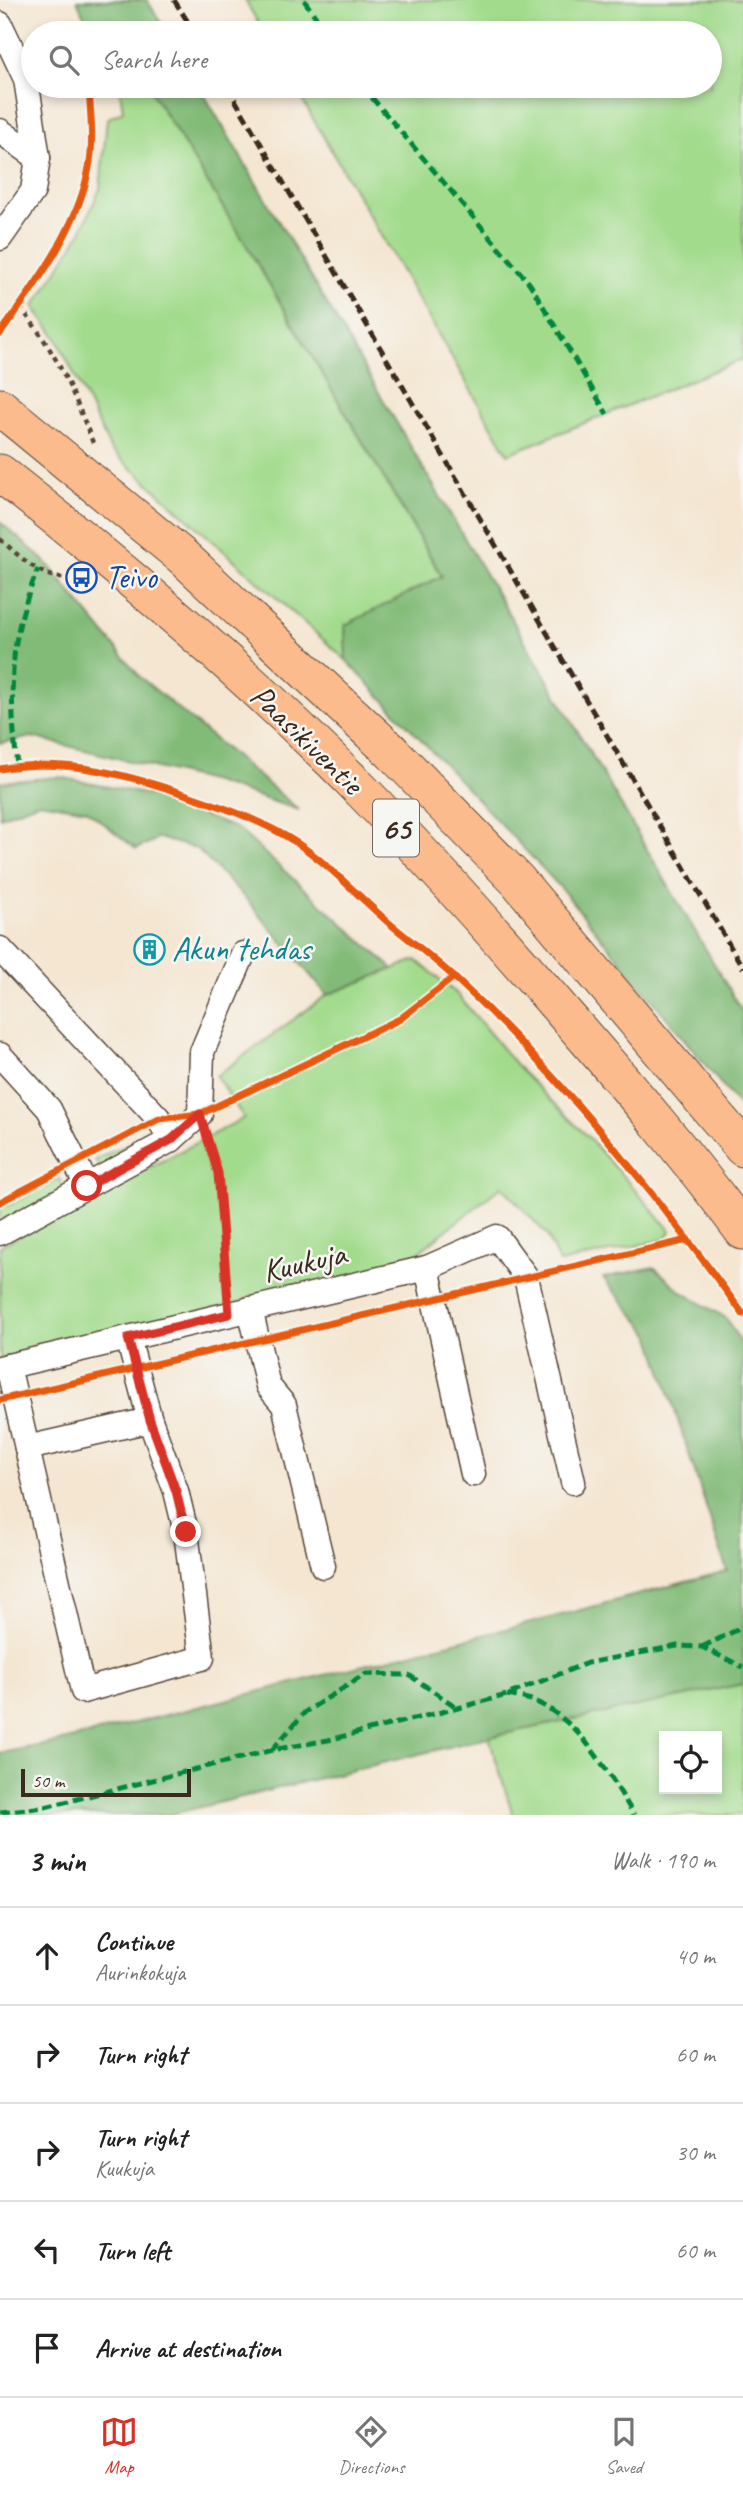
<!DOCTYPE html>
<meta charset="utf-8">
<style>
:root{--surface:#fff;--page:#f6f6f6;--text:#222;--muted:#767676;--line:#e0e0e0;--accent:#d93025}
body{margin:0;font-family:Caveat,sans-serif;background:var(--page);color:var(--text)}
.controls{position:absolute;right:21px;bottom:21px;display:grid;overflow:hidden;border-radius:0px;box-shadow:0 4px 10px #0003}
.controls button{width:63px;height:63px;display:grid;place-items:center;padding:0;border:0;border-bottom:2px solid var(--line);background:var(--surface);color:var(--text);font:35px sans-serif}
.scale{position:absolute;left:21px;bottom:18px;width:170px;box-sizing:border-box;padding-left:7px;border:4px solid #3b2a1e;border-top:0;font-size:19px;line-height:24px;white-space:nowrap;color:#3b2a1e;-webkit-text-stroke:5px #f6f6f2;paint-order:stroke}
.stop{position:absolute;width:21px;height:21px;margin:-16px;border:5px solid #d93025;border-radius:50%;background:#fff}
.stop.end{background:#d93025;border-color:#fff;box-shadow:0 2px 7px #0008}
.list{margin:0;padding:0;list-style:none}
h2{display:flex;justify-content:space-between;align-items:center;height:91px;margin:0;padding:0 28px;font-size:30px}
h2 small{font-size:23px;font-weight:400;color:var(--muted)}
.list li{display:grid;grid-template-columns:46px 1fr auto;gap:21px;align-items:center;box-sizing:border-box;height:98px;padding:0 28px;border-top:2px solid var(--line)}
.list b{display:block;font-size:26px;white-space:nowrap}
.list p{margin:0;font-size:23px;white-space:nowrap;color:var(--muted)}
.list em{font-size:23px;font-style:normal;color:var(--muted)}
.icon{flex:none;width:38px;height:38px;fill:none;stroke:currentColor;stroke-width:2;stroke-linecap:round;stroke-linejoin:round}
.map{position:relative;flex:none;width:743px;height:1815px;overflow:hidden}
.search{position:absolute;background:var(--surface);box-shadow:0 4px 10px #0003;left:21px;right:21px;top:21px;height:77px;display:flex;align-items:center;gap:18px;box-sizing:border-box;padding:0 24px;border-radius:38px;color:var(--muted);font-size:26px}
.sheet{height:581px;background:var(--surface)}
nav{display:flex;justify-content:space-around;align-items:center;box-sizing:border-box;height:98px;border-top:2px solid var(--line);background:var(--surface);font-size:19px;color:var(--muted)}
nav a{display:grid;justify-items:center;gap:4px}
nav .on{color:var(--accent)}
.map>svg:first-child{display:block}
.green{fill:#a3db8d;stroke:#6f8256;stroke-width:2;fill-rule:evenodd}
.forest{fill:#82bb78;stroke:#5e724b;stroke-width:2}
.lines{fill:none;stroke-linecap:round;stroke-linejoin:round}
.minor-casing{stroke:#574639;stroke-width:27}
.highway-casing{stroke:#574639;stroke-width:39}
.path{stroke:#574639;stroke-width:4.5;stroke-dasharray:5 5;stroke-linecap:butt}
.minor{stroke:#fff;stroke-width:24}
.highway{stroke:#fbbb8c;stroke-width:37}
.rail{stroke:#3b2a1e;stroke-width:5;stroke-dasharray:10 5;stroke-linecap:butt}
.quiet{stroke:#00873e;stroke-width:5;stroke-dasharray:10 5;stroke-linecap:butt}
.cycleway-casing{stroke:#f6f6f2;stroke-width:11}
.cycleway{stroke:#e8590c;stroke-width:7}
.route{stroke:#d93025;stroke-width:9}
.labels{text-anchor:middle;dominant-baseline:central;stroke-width:5;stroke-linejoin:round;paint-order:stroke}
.shield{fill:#f6f6f2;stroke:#73675e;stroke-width:2}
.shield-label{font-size:32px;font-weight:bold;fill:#3b2a1e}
.transit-label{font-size:33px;fill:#164399;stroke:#f6f6f2;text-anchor:start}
.street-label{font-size:33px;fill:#3b2a1e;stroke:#f6f6f2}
.culture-label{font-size:33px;fill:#0d838f;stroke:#f6f6f2;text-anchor:start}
</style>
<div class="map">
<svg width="743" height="1815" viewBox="0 0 743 1815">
<rect width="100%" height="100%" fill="#f6f6f2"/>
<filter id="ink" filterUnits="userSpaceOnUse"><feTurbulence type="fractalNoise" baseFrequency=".0143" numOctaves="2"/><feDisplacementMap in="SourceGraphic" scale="14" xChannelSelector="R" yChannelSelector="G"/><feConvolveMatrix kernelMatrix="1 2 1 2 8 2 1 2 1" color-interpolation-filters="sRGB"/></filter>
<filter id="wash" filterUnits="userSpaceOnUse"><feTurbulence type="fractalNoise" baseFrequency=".00686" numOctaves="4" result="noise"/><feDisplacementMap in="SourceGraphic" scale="28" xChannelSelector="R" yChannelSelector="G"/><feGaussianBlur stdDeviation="1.57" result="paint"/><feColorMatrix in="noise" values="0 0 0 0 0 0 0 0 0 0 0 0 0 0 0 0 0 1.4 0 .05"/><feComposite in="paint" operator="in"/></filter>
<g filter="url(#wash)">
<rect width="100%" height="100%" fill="#f4e6d1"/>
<g class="green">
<path d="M 245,0 L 743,0 L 743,359 L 508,454 L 294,86 L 710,86 L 710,33 L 264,33 Z"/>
<path d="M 107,86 L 148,86 L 245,243 L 442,577 L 345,625 L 346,660 L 111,450 L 56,337 L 34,307 L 80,234 L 100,189 L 107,119 L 123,111 L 120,90 L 107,88 Z"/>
<path d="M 416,960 L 457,994 L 522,1072 L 592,1141 L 671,1231 L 666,1239 L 559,1263 L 547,1235 L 502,1186 L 405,1263 L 0,1359 L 0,1246 L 244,1118 L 216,1076 L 327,995 Z"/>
<path d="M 147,1135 L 144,1146 L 101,1170 L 95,1160 Z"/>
<path d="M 59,1179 L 66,1190 L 0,1223 L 0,1209 Z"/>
<path d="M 743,1684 L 743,1815 L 513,1815 L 489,1737 ZM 664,1736 L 717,1736 L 717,1789 L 664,1789 Z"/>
</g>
<g class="forest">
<path d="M 77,0 L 147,0 L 167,33 L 91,33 Z"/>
<path d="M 148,86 L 199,86 L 743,1013 L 743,1111 L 560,887 L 346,660 L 345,625 L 442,576 L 245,243 Z"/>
<path d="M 0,522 L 44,560 L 140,677 L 299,810 L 214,782 L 32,737 L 0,743 Z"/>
<path d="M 59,777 L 149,795 L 238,829 L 393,969 L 327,995 L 247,900 L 197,849 L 159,838 L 136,849 L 87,810 L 39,802 L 0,817 L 0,782 Z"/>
<path d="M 654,1267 L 682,1292 L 726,1318 L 743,1346 L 743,1684 L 489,1737 L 168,1815 L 0,1815 L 0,1753 L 59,1742 L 554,1617 L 727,1571 L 650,1334 L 603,1278 Z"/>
</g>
</g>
<g filter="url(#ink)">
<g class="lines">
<defs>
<g id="minor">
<path d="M 0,24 L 26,79 L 38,158 L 33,191 L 0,238"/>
<path d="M 0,131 L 38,158"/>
<path d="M 0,949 L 159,1119 L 171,1140"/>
<path d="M 0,1055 L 49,1109 L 87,1186"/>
<path d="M 0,1233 L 171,1140 L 200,1114 L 202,1052 L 243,954"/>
<path d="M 427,1268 L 473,1474"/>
<path d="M 250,1309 L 268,1386 L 284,1405 L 323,1566"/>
<path d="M 8,1366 L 83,1691 L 202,1658 L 186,1532 L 176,1491 L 150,1420 L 128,1338"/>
<path d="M 0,1368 L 427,1268 L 497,1237 L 526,1277 L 573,1482"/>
<path d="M 27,1448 L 150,1420"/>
</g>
<g id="highway">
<path d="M 0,407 L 183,557 L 392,752 L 517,880 L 743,1148"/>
<path d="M 0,473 C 127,573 252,678 365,794 C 434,865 499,938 563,1012 C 625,1083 687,1155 743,1231"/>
</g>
</defs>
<use href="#minor" class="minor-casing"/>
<use href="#highway" class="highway-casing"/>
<g class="path">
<path d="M 20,307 C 57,353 72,389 93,443"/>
<path d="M 0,539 C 25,561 47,585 82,577"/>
<path d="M 208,1139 L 218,1173 L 227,1292"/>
</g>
<use href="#minor" class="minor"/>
<use href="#highway" class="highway"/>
<g class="rail">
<path d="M 174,0 L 195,33"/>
<path d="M 227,86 L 743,968"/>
</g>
<g class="quiet">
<path d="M 304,0 L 327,33"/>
<path d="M 362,86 L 530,284 L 607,414"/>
<path d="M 17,766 C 12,718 8,663 22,615 C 26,600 32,584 38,569"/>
<path d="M 702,1647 L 743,1627"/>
<path d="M 507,1695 C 516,1697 526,1698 534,1701 C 582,1722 608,1773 634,1815"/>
<path d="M 272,1750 L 305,1712 L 366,1674 L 409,1675 L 458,1708"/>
<path d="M 0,1812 L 45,1807 L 272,1750 L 328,1740 L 458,1708 L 507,1695 L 587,1663 L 677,1646 L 702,1647 L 743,1667"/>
</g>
<defs>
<g id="cycleway">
<path d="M 0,334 C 37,283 80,226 90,162 C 94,137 90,111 89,86"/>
<path d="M 0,769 C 67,757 133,776 196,798 C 231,810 266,823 297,843 C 331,866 359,897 389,923 C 411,941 433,958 454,977 C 563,1078 656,1195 743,1314"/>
<path d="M 0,1202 L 159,1119 L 200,1114 L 400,1019 L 454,977"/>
<path d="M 0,1400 L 688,1240"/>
</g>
</defs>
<use href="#cycleway" class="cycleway-casing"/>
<use href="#cycleway" class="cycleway"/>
</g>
</g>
<g class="lines" filter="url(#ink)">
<path class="route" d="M 87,1186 L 171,1140 L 200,1114 L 218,1173 L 229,1314 L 128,1338 L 150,1420 L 176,1491 L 186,1532"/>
</g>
<defs>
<symbol id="bus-ring" viewBox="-11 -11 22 22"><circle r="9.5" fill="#f6f6f2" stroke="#1a4fb4" stroke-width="1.5"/><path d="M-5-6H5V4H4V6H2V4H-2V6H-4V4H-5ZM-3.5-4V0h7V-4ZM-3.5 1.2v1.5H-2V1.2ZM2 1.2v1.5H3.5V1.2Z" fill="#1a4fb4"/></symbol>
<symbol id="building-ring" viewBox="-11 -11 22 22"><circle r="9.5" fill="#f6f6f2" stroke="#0f9aa8" stroke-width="1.5"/><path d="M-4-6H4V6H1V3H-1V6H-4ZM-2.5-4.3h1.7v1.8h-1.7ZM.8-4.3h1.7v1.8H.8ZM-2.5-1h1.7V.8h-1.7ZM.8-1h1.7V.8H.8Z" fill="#0f9aa8"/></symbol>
</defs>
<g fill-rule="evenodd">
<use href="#bus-ring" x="64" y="560" width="35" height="35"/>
<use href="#building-ring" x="132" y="932" width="35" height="35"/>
</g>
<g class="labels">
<rect class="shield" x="373" y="799.5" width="46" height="57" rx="5"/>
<g class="shield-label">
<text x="396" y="828">65</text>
</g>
<g class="transit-label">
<text x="105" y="577">Teivo</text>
</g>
<g class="street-label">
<text transform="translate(307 739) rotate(44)">Paasikiventie</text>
<text transform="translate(304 1262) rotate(-13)">Kuukuja</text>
</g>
<g class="culture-label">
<text x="172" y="949">Akun tehdas</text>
</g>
</g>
</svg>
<div class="controls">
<button><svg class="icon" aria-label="locate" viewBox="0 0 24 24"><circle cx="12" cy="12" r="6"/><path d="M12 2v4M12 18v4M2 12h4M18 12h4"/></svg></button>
</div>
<div class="scale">50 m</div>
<div class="stop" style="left:87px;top:1186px"></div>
<div class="stop end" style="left:186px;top:1532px"></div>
<div class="search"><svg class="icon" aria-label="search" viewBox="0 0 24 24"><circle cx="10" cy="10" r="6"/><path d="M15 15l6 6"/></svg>Search here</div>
</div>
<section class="sheet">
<h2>3 min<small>Walk · 190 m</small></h2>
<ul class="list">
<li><svg class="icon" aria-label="ahead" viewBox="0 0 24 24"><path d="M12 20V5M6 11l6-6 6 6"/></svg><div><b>Continue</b><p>Aurinkokuja</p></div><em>40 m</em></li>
<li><svg class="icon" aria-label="right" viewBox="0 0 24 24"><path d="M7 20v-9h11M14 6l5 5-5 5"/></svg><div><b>Turn right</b></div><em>60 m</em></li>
<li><svg class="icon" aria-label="right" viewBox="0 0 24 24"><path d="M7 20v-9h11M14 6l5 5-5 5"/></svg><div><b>Turn right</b><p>Kuukuja</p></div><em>30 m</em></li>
<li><svg class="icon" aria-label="left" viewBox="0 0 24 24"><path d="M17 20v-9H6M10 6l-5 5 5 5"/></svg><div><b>Turn left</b></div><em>60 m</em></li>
<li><svg class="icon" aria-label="arrive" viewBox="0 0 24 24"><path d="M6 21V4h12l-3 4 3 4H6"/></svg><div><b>Arrive at destination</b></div></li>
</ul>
</section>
<nav>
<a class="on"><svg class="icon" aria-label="map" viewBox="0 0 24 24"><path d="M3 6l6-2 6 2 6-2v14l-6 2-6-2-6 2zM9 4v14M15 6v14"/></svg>Map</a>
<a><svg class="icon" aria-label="directions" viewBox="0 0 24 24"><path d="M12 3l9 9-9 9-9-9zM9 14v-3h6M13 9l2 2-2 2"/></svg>Directions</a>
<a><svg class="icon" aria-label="saved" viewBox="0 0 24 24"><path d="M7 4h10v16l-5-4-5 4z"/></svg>Saved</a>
</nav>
